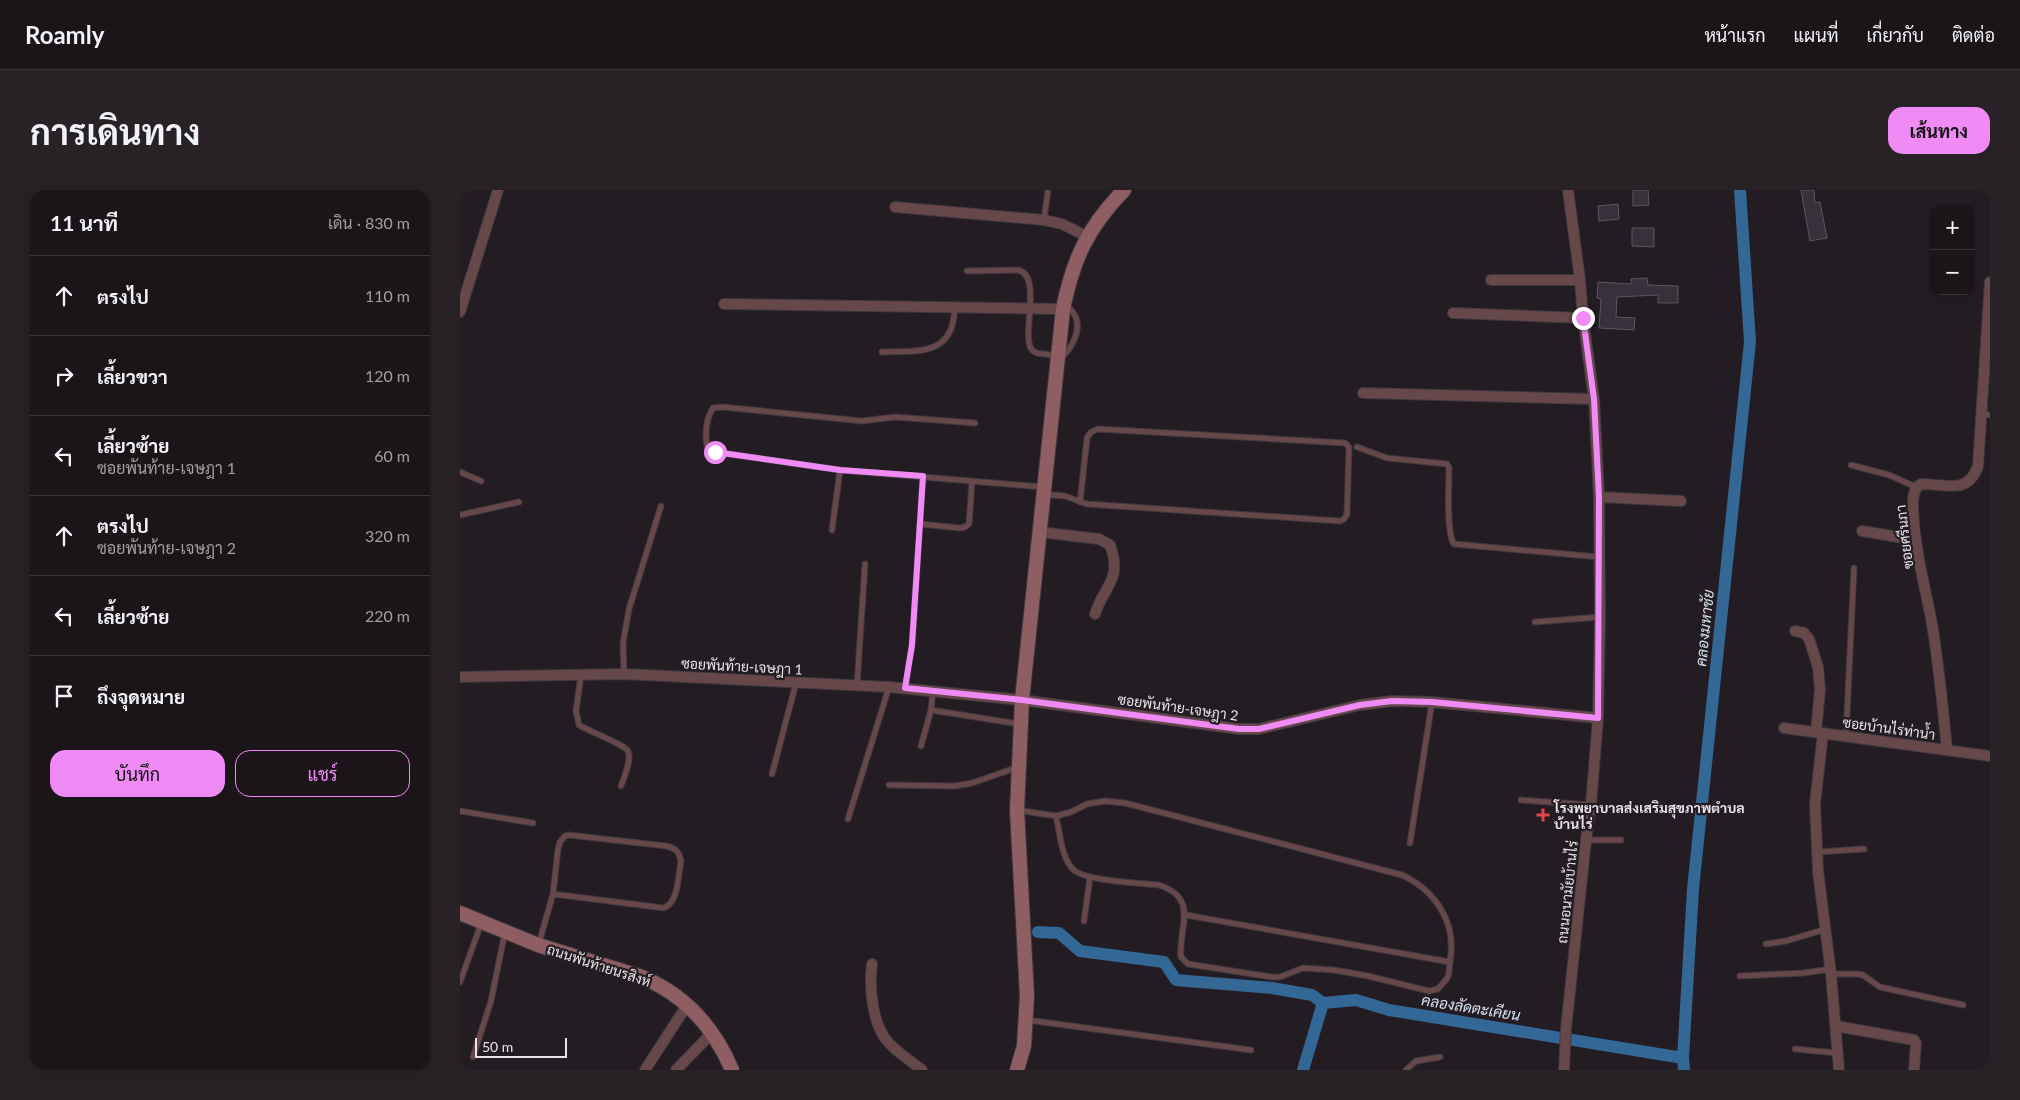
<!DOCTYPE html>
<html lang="th">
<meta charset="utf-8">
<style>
:root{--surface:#1b151a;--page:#282227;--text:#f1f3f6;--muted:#a09fa2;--line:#393439;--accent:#f08bf6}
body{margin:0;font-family:Lato,Sarabun,sans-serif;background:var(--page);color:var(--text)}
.controls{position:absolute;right:15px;top:15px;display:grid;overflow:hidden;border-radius:10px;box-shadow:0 2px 12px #0003}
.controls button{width:45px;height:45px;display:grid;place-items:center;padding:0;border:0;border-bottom:1px solid var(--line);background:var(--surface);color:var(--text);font:25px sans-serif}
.scale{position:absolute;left:15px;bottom:12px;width:92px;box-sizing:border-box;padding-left:5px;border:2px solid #e9e3e8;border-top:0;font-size:14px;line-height:18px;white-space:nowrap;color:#e9e3e8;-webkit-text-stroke:4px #241c23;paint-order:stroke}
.stop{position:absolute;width:15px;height:15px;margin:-11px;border:4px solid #f08bf6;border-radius:50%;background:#fff}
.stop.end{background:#f08bf6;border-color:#fff;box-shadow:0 1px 5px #0008}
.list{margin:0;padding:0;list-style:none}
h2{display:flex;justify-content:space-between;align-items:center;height:65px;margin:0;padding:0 20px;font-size:21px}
h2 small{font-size:16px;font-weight:400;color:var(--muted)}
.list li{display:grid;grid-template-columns:32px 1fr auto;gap:15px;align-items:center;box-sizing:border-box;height:80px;padding:0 20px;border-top:1px solid var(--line)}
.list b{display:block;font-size:19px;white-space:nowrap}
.list p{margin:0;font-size:16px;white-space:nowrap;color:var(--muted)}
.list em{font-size:16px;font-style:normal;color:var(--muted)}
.actions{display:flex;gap:10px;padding:15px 20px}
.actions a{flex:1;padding:11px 0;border:1px solid var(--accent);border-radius:15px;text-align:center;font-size:18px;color:var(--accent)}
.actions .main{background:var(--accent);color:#111}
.icon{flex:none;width:28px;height:28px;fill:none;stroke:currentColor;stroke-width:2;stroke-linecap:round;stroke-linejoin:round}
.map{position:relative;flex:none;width:1530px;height:880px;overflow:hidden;border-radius:15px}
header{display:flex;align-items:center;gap:30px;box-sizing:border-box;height:70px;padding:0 25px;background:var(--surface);border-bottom:1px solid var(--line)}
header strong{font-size:24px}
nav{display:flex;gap:28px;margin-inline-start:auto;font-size:18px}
.intro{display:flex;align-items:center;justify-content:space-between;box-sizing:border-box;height:120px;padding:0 30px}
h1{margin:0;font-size:35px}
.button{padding:12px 22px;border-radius:15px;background:var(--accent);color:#111;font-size:18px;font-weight:700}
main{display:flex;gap:30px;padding:0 30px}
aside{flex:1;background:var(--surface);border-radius:15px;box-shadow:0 2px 12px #0003}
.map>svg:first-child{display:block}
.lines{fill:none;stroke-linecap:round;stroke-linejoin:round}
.canal{stroke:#326796;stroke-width:12}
.building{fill:#36313a;stroke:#5c5761}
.lane-casing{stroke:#40383f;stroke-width:7}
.street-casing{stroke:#40383f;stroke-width:12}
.secondary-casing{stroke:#40383f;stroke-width:16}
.lane{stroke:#66484b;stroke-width:5}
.street{stroke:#66484b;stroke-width:10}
.secondary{stroke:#8f5e63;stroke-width:14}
.route{stroke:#f08bf6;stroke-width:6}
.health-dot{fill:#e0444e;stroke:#241c23;stroke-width:2}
.labels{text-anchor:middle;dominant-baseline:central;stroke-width:4.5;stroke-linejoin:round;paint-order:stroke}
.street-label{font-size:14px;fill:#e9e3e8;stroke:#241c23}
.poi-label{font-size:14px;font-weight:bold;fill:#e9e3e8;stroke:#241c23;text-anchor:start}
.water-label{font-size:15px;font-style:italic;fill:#d5e3f1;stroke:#241c23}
</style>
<header>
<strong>Roamly</strong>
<nav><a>หน้าแรก</a><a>แผนที่</a><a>เกี่ยวกับ</a><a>ติดต่อ</a></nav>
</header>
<div class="intro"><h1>การเดินทาง</h1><a class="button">เส้นทาง</a></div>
<main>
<aside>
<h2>11 นาที<small>เดิน · 830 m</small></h2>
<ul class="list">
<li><svg class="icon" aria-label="ahead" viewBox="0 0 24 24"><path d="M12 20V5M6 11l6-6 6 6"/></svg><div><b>ตรงไป</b></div><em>110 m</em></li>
<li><svg class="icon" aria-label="right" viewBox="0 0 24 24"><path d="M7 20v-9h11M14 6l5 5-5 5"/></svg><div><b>เลี้ยวขวา</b></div><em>120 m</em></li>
<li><svg class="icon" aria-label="left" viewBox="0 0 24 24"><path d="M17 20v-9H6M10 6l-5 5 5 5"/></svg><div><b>เลี้ยวซ้าย</b><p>ซอยพันท้าย-เจษฎา 1</p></div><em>60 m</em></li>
<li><svg class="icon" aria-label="ahead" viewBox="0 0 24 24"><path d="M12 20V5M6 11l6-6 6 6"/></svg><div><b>ตรงไป</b><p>ซอยพันท้าย-เจษฎา 2</p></div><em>320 m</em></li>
<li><svg class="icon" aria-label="left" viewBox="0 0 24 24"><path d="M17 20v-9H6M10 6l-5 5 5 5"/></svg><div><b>เลี้ยวซ้าย</b></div><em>220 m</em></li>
<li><svg class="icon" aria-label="arrive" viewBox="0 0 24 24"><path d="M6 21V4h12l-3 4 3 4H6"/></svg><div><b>ถึงจุดหมาย</b></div></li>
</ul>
<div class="actions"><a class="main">บันทึก</a><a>แชร์</a></div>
</aside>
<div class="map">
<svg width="1530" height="880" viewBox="0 0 1530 880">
<rect width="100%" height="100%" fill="#241c23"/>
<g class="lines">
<g class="canal">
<path d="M 578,742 L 599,743 L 620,761 L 704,772 L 716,790 L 812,798 L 852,805 L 863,813"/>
<path d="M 843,880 L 863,813 L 896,810 L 929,820 L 1223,868"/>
<path d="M 1224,880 L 1223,868 L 1233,699 L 1290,152 L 1280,0"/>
</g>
</g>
<g class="building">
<path d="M 1173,0 L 1188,0 L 1189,15 L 1173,16 Z"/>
<path d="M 1341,0 L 1354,0 L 1355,13 L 1360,12 L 1367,48 L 1350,51 Z"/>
<path d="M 1158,14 L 1159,29 L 1139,31 L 1138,16 Z"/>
<path d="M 1172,38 L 1194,38 L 1194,57 L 1172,56 Z"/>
<path d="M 1187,88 L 1188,95 L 1218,96 L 1218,113 L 1198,113 L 1198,105 L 1157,107 L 1156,127 L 1175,128 L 1174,140 L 1139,138 L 1141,109 L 1137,108 L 1138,92 L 1171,94 L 1171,89 Z"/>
</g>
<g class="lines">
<defs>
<g id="lane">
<path d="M 584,30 L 588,0"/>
<path d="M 507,81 L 558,80 C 584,86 559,150 573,161 C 577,164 581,164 585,164 C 591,165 598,168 604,165 C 607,163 611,156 613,152 C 620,138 619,125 606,115"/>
<path d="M 422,162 C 445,161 479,166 490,141 C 494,134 494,125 495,117"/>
<path d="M 1522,223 L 1530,225"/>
<path d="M 515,233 L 435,227 L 402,231 L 263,217 L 253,218 C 246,229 245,244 247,257 L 255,262 L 380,280 L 583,297"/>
<path d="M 897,257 L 927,268 L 987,274 L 989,278 C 989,294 986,343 994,354 L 1139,367"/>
<path d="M 1391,275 L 1429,285 L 1456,297"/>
<path d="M 0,282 L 21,291"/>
<path d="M 583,305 C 591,305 601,304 608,307 C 614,309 620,312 627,314 L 880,331 L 884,329 L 887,324 L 889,257 L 885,253 L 638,239 L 631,242 L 627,248 L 620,312"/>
<path d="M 0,325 L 59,312"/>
<path d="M 460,334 L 500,338 L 505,337 L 509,334 L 512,291"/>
<path d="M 372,340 L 380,280"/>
<path d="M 1075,432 L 1140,427"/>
<path d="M 164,484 L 163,453 L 169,419 L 201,316"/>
<path d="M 121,485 L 116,521 L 119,535 C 128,541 164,554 168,561 C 172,570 164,587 161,596"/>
<path d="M 397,495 L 405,374"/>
<path d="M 445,499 L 452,455 L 463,287"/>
<path d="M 471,520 L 559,534"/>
<path d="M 1386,546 L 1394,378"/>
<path d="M 461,556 L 471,520 L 473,501"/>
<path d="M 312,584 L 336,493"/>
<path d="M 429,595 L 495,596 L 512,593 L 558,577"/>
<path d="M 1061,610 L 1131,615"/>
<path d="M 557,620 L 596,626 L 611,622 L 627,614 L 645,611 L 665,613 L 942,685 C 976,701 997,733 990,771 C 989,776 990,782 988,786 C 986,791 981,795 978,799 L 969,801 L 908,786 L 874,780 L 843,778 L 820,787 L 812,787 L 728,774 L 721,767 C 718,737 740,709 699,695 C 681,693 629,691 615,681 C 601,670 600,642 596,626"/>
<path d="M 0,621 L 73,633"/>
<path d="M 388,629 L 429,497"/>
<path d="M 1126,650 L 1161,650"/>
<path d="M 950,653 L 972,512"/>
<path d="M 1357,662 L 1404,659"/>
<path d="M 726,725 L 990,772"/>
<path d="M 624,731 L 630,687"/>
<path d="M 79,753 L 93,704 L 98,659 L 100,652 L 105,646 L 109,645 L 206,656 C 215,658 219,661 221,671 C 218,685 219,712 204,718 L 93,704"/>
<path d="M 1306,754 L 1326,751 L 1366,739"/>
<path d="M 1371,784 L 1397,784 L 1403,785 L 1420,797 L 1503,815"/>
<path d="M 1280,786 L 1343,783 L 1371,779"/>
<path d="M 0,792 L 21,734"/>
<path d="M 567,830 L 791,860"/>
<path d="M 1335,859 L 1377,863"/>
<path d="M 13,867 L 31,811 L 45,742"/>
<path d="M 946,880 L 956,871 L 980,867"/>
</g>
<g id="street">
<path d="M 435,17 L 584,30 L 602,34 L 628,47"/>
<path d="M 1031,90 L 1120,90"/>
<path d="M 264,114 L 603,119"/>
<path d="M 0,122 L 38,0"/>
<path d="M 993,123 L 1123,128"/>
<path d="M 903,203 L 1134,209"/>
<path d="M 1139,307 L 1221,311"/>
<path d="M 1402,341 L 1456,350"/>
<path d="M 579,342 L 639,349 L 650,355 C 663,390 644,395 635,424"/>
<path d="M 1335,441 L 1344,443 L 1349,449 L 1358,477 L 1360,500 L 1356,542"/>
<path d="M 0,487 L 164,484 L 429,497 L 562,510 L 779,539 L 799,539 L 900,515 L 932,511 L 972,512 L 1138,528"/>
<path d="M 1324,538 L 1530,566"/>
<path d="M 1363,543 L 1355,614 L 1358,681 L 1371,784 L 1379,880"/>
<path d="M 1487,560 C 1483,518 1479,476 1472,434 C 1465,395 1453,354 1453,313 C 1453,305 1454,298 1461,294 C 1486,294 1508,305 1518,276 L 1530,92"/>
<path d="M 412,774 C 409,796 412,836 429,853 C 438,863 451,871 462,880"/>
<path d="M 1376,836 L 1454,850 L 1456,853 L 1454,880"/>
<path d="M 185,880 L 227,815"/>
<path d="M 216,880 L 252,843"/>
<path d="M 1104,880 L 1106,839 L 1126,650 L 1131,615 L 1138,528 L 1140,427 L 1139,307 L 1134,209 L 1123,128 L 1120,90 L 1108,0"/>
</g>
<g id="secondary">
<path d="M 0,723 L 78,755 L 182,787 C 225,805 254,837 272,880"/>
<path d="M 557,880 L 564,856 L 567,806 L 557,620 L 562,510 L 603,119 C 613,69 628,37 664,0"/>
</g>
</defs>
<use href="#lane" class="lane-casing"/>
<use href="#street" class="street-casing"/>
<use href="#secondary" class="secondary-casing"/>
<use href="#lane" class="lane"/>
<use href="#street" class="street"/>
<use href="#secondary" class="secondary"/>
</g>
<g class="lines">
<path class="route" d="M 255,262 L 380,280 L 463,286 L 452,455 L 445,498 L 562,510 L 779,539 L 799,539 L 900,515 L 932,511 L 972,512 L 1138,528 L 1139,307 L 1134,209 L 1123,128"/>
</g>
<path class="health-dot" d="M1080.5 617.5h5v5h5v5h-5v5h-5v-5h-5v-5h5z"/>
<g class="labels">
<g class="street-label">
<text transform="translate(1444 347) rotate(-97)">ซอยศรีนภา</text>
<text transform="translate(282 476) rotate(3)">ซอยพันท้าย-เจษฎา 1</text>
<text transform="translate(718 517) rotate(8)">ซอยพันท้าย-เจษฎา 2</text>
<text transform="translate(1429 538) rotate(8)">ซอยบ้านไร่ท่าน้ำ</text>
<text transform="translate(1107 702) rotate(-84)">ถนนอนามัยบ้านไร่</text>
<text transform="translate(139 775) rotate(18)">ถนนพันท้ายนรสิงห์</text>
</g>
<g class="poi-label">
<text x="1094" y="617">โรงพยาบาลส่งเสริมสุขภาพตำบล<tspan x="1094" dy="16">บ้านไร่</tspan></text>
</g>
<g class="water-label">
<text transform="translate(1244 438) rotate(-84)">คลองมหาชัย</text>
<text transform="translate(1011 817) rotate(9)">คลองลัดตะเคียน</text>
</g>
</g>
</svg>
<div class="controls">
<button>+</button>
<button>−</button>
</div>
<div class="scale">50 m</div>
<div class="stop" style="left:255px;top:262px"></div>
<div class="stop end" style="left:1123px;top:128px"></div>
</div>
</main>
